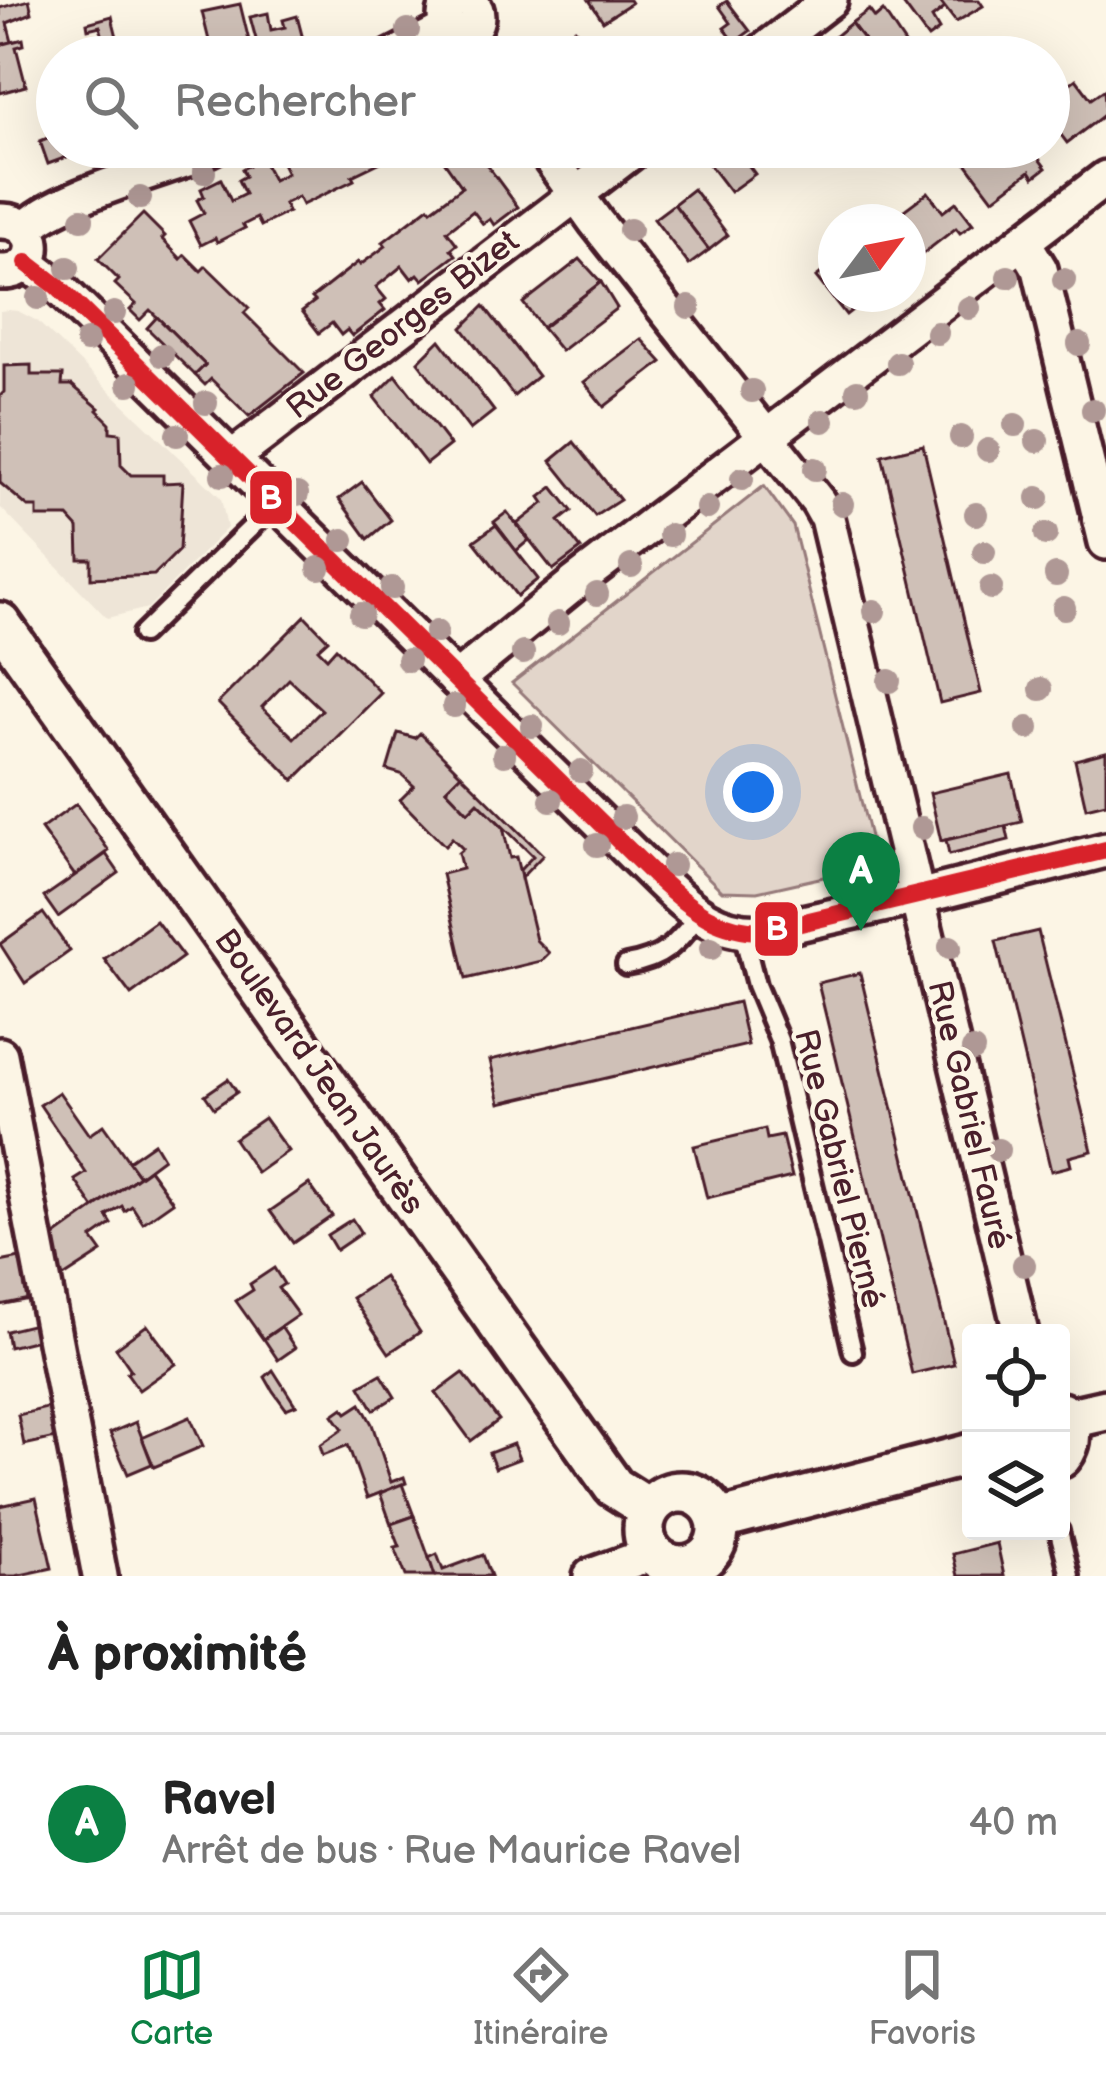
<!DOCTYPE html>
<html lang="fr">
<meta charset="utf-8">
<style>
:root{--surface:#fff;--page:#f2f2f2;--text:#222;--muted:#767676;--line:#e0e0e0;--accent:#0b8043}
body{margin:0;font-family:"Balsamiq Sans",sans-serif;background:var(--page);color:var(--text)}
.controls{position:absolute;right:36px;bottom:36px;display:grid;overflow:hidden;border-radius:12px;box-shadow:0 12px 48px #0002}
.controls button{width:108px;height:108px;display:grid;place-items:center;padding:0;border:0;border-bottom:3px solid var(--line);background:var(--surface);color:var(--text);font:60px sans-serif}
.compass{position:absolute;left:818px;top:204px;width:108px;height:108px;border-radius:50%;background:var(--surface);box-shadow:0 12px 48px #0002;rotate:58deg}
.you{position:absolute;left:753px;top:792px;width:42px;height:42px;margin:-30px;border:9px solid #fff;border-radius:50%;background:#1a73e8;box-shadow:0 0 0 18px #1a73e833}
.badge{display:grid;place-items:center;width:78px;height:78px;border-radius:50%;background:var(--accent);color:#fff;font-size:39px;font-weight:700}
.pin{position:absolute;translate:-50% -99px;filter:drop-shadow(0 3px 6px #0008)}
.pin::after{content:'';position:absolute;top:63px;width:42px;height:36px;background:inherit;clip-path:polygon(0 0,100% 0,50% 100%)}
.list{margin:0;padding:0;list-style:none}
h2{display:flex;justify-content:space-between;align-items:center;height:156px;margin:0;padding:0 48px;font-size:51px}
h2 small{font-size:39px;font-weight:400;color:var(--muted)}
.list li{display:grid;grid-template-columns:78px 1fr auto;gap:36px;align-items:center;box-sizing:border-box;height:180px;padding:0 48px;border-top:3px solid var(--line)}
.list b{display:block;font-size:45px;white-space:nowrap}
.list p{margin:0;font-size:39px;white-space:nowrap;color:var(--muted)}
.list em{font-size:39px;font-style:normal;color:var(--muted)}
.icon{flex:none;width:66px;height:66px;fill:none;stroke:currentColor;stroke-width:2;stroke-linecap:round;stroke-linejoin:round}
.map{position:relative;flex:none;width:1106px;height:1576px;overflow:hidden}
.search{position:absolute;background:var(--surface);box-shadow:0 12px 48px #0002;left:36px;right:36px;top:36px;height:132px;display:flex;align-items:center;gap:30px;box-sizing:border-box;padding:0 42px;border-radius:66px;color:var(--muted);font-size:45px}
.sheet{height:336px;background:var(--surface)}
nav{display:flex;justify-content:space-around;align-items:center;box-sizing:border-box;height:168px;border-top:3px solid var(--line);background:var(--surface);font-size:33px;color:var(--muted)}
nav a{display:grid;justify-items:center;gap:6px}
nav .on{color:var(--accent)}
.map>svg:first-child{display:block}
.built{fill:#eee5d7}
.green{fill:#e2d5ca;stroke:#967a7a;stroke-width:3}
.building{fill:#cfc0b7;stroke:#4a1f2b;stroke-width:3;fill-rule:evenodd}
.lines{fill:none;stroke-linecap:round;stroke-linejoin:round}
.service-casing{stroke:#4a1f2b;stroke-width:26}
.minor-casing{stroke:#4a1f2b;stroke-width:42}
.tertiary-casing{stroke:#4a1f2b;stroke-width:48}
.service{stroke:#fcf5e5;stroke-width:16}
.minor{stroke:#fcf5e5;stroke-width:33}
.tertiary{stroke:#fcf5e5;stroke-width:39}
.bus-1-casing{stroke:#fcf5e5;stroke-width:27}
.bus-1{stroke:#d8232a;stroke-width:18}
.tree{fill:#af9895}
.labels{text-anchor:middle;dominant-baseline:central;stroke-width:9;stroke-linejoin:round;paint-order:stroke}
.street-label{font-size:33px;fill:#4a1f2b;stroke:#fcf5e5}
.line-badge{stroke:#fcf5e5;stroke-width:4.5}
.badge-label{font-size:33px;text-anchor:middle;font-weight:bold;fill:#fff}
</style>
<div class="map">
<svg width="1106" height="1576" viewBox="0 0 1106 1576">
<rect width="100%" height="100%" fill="#fcf5e5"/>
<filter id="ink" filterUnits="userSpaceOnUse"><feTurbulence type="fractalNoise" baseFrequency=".00833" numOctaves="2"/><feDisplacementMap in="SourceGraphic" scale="24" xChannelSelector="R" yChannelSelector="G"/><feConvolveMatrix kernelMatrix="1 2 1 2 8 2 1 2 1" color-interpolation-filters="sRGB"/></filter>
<g filter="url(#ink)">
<path class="built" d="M 8,310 L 18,311 L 37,321 L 221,498 L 227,528 L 148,608 L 107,618 L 0,507 L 0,311 Z"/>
<path class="green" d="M 764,486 L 793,526 L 877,865 L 757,892 L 722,891 L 512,683 Z"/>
<g class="building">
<path d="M 29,0 L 32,13 L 7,23 L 12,42 L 0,45 L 0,8 Z"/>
<path d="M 589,0 L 629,0 L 631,3 L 603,21 Z"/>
<path d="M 900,0 L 939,0 L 945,8 L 932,18 L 939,30 L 928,38 Z"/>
<path d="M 939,0 L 979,0 L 983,6 L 956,22 Z"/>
<path d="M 727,1 L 750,31 L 735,42 L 724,28 L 731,23 L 719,6 Z"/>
<path d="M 240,4 L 253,57 L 213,57 L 202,12 Z"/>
<path d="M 869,10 L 875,18 L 883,11 L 909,50 L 900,57 L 877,57 L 851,23 Z"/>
<path d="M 268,13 L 271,30 L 285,27 L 283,20 L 297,16 L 304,43 L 260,54 L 250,17 Z"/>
<path d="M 112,16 L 114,25 L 122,57 L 108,57 L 100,26 L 88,29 L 87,23 Z"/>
<path d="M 851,23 L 877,57 L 836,57 L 832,53 L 840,46 L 834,37 Z"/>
<path d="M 575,29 L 595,57 L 567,57 L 557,42 Z"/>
<path d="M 23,39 L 24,45 L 16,47 L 26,86 L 0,93 L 0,45 Z"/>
<path d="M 1076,79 L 1091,99 L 1104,90 L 1106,118 L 1104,115 L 1067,143 L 1049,119 L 1049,99 Z"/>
<path d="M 57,120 L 57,147 L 94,147 L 48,164 L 40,141 L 55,135 L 50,123 Z"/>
<path d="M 287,147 L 400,147 L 391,151 L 393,156 L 352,176 L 354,180 L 302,205 L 298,197 L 284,204 L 288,212 L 261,226 L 257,218 L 243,225 L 245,228 L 217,242 L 215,238 L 201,245 L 189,221 L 204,213 L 197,200 L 204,196 L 201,189 L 221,179 L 231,201 L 245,194 L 238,180 L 245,176 L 242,169 L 262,159 L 273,180 L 287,173 L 280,159 L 287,156 L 283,149 Z"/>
<path d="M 434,147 L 500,147 L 495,150 L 500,157 L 487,165 L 518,207 L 494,225 L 490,219 L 483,224 L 473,211 L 447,231 L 457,244 L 451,249 L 456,255 L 423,280 L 418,274 L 412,279 L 402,266 L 376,287 L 386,299 L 380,304 L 385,310 L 352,336 L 347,330 L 341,335 L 332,323 L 319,333 L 302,311 L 315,301 L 312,298 L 358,262 L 360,265 L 386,246 L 383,242 L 429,207 L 431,210 L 462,187 Z"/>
<path d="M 702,147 L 735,147 L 755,174 L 730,192 L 698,150 Z"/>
<path d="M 987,147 L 1011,147 L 1017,156 L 1030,147 L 1046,168 L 1034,177 L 1030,171 L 993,199 L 966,163 Z"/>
<path d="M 693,189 L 728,235 L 709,250 L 674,204 Z"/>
<path d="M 928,192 L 943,212 L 956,202 L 973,224 L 960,233 L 956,228 L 920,256 L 908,240 L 908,222 L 894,222 L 892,219 Z"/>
<path d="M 674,204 L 709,250 L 689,265 L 654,219 Z"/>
<path d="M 143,214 L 165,236 L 162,239 L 181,259 L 185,255 L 201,271 L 206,266 L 249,308 L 244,313 L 304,373 L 249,416 L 211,379 L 205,385 L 195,375 L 205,365 L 150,310 L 140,320 L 130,310 L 136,304 L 115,284 L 119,280 L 98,259 Z"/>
<path d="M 580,259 L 601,282 L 542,328 L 523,303 Z"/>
<path d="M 836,262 L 836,294 L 873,294 L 846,315 L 816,277 Z"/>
<path d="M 601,282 L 617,308 L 561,351 L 542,328 Z"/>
<path d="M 484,306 L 538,376 L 514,396 L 462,328 Z"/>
<path d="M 157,317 L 205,365 L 195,375 L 147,328 Z"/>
<path d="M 641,339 L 662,362 L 604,407 L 584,382 Z"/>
<path d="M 440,340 L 494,411 L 470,430 L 418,362 Z"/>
<path d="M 31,365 L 31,375 L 63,375 L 62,385 L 72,385 L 99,408 L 97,410 L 110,423 L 110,432 L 120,433 L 121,465 L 131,475 L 163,475 L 163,483 L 183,482 L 179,550 L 154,575 L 91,578 L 91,559 L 79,559 L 78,528 L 68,517 L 37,517 L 37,507 L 28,507 L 0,483 L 0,396 L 4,392 L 4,366 Z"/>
<path d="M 396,375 L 450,445 L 426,464 L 374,397 Z"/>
<path d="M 574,442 L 620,500 L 595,516 L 551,461 Z"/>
<path d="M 923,445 L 981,693 L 940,703 L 882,455 Z"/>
<path d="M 362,482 L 391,520 L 368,539 L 339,499 Z"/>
<path d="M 553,487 L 572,511 L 559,521 L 581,549 L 553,570 L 517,524 L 544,503 L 540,497 Z"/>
<path d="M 507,512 L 529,540 L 516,551 L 494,522 Z"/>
<path d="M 496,525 L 538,579 L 517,596 L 474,541 Z"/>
<path d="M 305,616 L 328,640 L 318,649 L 327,658 L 336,648 L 381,693 L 294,780 L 218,703 ZM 289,679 L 322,710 L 294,738 L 262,707 Z"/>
<path d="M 398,733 L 415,738 L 420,733 L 461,774 L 446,789 L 468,812 L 478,802 L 503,827 L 510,858 L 516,857 L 536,940 L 549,953 L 541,961 L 466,979 L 442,874 L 462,869 L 458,853 L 463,849 L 452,838 L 445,846 L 400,800 L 414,786 L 401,774 L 387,770 Z"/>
<path d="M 1106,752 L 1106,803 L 1086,808 L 1075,760 Z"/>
<path d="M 461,774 L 543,855 L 521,878 L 520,870 L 533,856 L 478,802 L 468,812 L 446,789 Z"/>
<path d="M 1011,774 L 1022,822 L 941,841 L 930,793 Z"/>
<path d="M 76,804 L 109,851 L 75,876 L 41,829 Z"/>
<path d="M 1006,826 L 1009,840 L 949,855 L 946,840 Z"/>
<path d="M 106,854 L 119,873 L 58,917 L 44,897 Z"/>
<path d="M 43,913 L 70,951 L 25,983 L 0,944 Z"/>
<path d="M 156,921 L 183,957 L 131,995 L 104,959 Z"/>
<path d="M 1038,931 L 1092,1151 L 1069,1157 L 1071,1166 L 1051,1171 L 996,941 Z"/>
<path d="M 860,973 L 954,1364 L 912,1374 L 818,983 Z"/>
<path d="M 738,1002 L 748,1045 L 500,1103 L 490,1060 Z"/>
<path d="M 228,1079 L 237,1092 L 214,1108 L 205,1095 Z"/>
<path d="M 59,1092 L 89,1135 L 103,1125 L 139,1176 L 94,1208 L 75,1180 L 86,1173 L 40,1105 Z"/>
<path d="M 264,1118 L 288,1151 L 257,1173 L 234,1139 Z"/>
<path d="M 765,1129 L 767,1139 L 782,1136 L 792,1177 L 707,1198 L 694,1146 Z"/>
<path d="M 154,1143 L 163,1158 L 139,1176 L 128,1161 Z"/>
<path d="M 149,1169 L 173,1202 L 143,1223 L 132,1206 L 125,1211 L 122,1206 L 107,1216 L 112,1224 L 92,1238 L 102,1252 L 62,1278 L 54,1237 Z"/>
<path d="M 309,1184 L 332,1216 L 293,1243 L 270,1211 Z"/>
<path d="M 352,1219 L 361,1233 L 336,1250 L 327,1235 Z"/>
<path d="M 20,1258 L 29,1299 L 0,1305 L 0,1262 Z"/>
<path d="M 274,1268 L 284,1284 L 278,1288 L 298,1315 L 263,1339 L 236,1301 L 253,1290 L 250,1284 Z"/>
<path d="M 384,1277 L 420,1332 L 389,1353 L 352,1298 Z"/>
<path d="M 35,1324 L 37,1340 L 9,1347 L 6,1331 Z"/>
<path d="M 147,1325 L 176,1364 L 139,1390 L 127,1373 L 131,1370 L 116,1348 Z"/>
<path d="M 281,1327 L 295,1348 L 278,1360 L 264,1339 Z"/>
<path d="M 273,1370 L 294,1403 L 296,1405 L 286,1409 L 273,1391 L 265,1377 Z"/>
<path d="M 463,1373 L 499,1420 L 471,1441 L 436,1393 Z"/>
<path d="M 381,1374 L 395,1397 L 374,1410 L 360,1386 Z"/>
<path d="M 361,1404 L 372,1424 L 391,1482 L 404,1477 L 406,1483 L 367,1498 L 348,1445 L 323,1455 L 320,1445 L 343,1429 L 333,1415 L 343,1408 L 347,1413 Z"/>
<path d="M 50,1407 L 55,1438 L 24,1445 L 18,1415 Z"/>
<path d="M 190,1417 L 203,1446 L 154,1467 L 142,1438 Z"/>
<path d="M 136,1422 L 152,1464 L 128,1474 L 110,1433 Z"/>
<path d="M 513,1444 L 519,1459 L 495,1468 L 489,1453 Z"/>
<path d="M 402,1484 L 414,1516 L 391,1524 L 380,1493 Z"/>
<path d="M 36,1498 L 52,1568 L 16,1576 L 0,1576 L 0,1506 Z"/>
<path d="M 414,1516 L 429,1558 L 435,1576 L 406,1576 L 395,1548 L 400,1547 L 391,1524 Z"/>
<path d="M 997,1543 L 1004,1576 L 958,1576 L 953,1554 Z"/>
<path d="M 437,1554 L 443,1570 L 483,1555 L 491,1576 L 435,1576 L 429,1558 Z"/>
</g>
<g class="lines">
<defs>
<g id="service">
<path d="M 142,634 L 277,502"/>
<path d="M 743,933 L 756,985 L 779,1040 L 853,1352"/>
<path d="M 626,965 C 664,959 676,944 699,915"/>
<path d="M 1059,1531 L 1070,1576"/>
</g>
<g id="minor">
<circle cx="461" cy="16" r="16"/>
<path d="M 392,57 L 450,27"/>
<path d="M 756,57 L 830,0"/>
<path d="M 542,147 L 596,222 L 818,502 L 827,518 L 1021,1333"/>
<path d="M 0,221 C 43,220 43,274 0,272"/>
<path d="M 26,229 C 51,200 153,172 192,157 L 212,147"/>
<path d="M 1023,241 L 1040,269 L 1106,542"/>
<path d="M 27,263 L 57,286 L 658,879 C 691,911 719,936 767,931 L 918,897 L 1106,850"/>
<path d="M 232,458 L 638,147"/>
<path d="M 456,680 L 576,582 L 1106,178"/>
<path d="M 0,1055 L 100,1576"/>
<path d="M 693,1565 L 696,1576"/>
<path d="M 591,1576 L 635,1560 L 650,1550"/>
</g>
<g id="tertiary">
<path d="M 0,623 L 614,1487 L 649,1509"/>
<path d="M 1061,1413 C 1072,1427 1073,1443 1061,1457"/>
<path d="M 1066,1419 L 1106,1410"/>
<circle cx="681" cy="1529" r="37"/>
<path d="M 718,1520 L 971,1454"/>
</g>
</defs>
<use href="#service" class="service-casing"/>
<use href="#minor" class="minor-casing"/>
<use href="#tertiary" class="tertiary-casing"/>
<use href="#service" class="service"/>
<use href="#minor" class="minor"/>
<use href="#tertiary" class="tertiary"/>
<defs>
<path id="bus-1" d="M 27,263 L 57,286 L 658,879 C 691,910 720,932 767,931 L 1106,850"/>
</defs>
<use href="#bus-1" class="bus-1-casing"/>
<use href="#bus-1" class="bus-1"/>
</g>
<g class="tree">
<circle cx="408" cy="30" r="12"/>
<circle cx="204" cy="172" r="12"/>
<circle cx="140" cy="198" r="12"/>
<circle cx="82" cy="219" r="12"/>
<circle cx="630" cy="230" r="12"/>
<circle cx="68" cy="268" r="12"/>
<circle cx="1008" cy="277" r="12"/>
<circle cx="1064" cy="280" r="12"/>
<circle cx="38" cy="298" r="12"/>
<circle cx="689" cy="307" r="12"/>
<circle cx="969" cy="308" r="12"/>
<circle cx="114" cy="313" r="12"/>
<circle cx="937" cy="333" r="12"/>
<circle cx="87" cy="341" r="12"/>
<circle cx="1079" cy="344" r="12"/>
<circle cx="162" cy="355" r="12"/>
<circle cx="898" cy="363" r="12"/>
<circle cx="129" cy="384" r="12"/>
<circle cx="752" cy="391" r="12"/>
<circle cx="857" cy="391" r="12"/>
<circle cx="206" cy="403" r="12"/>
<circle cx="1093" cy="410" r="12"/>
<circle cx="823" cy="421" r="12"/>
<circle cx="1015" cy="425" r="12"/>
<circle cx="177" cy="435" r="12"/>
<circle cx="961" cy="437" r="12"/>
<circle cx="1037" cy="441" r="12"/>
<circle cx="988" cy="450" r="12"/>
<circle cx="815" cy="469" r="12"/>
<circle cx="222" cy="475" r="12"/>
<circle cx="742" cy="479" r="12"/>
<circle cx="297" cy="494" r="12"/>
<circle cx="1038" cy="498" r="12"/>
<circle cx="842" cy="504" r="12"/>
<circle cx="707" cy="508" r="12"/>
<circle cx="976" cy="514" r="12"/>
<circle cx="1046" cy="534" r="12"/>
<circle cx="670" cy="535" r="12"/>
<circle cx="343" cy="540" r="12"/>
<circle cx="984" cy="552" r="12"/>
<circle cx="631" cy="566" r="12"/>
<circle cx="319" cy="568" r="12"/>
<circle cx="1056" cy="575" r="12"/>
<circle cx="392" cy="588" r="12"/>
<circle cx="991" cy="588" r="12"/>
<circle cx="597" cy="594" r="12"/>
<circle cx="1064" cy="608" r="12"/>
<circle cx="874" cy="611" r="12"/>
<circle cx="361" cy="614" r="12"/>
<circle cx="558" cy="623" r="12"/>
<circle cx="436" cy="632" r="12"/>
<circle cx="523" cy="653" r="12"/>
<circle cx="408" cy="660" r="12"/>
<circle cx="889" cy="681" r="12"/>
<circle cx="1041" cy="689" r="12"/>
<circle cx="454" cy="706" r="12"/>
<circle cx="532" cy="726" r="12"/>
<circle cx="1028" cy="728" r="12"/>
<circle cx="504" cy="755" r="12"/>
<circle cx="581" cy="771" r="12"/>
<circle cx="551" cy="800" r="12"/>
<circle cx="623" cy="817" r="12"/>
<circle cx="922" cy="828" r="12"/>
<circle cx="597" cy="845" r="12"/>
<circle cx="673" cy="865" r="12"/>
<circle cx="950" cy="947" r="12"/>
<circle cx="711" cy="948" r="12"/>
<circle cx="973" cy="1050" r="12"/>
<circle cx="998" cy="1150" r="12"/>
<circle cx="1024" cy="1265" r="12"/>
</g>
</g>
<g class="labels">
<g class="street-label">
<text transform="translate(403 325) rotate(-38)">Rue Georges Bizet</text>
<text transform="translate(319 1072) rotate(55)">Boulevard Jean Jaurès</text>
<text transform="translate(969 1115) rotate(77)">Rue Gabriel Fauré</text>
<text transform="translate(839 1169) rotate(76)">Rue Gabriel Pierné</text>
</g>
</g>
<g class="line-badge">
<rect x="248" y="469" width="46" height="57" rx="12" fill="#d8232a"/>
<rect x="753" y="900" width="47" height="58" rx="12" fill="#d8232a"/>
</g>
<g class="badge-label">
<text x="271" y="509">B</text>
<text x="777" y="940">B</text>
</g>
</svg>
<div class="controls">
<button><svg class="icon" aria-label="locate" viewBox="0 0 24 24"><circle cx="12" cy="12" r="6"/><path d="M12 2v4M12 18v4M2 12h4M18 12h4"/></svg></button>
<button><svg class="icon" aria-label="layers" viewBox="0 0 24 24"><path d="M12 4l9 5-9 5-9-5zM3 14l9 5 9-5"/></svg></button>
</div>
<svg class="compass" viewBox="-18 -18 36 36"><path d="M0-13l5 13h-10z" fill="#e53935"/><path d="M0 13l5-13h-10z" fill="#767676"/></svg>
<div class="you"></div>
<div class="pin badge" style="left:861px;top:931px">A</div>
<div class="search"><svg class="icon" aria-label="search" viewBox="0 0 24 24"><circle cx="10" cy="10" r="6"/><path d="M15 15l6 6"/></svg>Rechercher</div>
</div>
<section class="sheet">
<h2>À proximité<small></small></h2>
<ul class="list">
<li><span class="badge">A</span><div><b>Ravel</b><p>Arrêt de bus · Rue Maurice Ravel</p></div><em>40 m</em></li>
</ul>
</section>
<nav>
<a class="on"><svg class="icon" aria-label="map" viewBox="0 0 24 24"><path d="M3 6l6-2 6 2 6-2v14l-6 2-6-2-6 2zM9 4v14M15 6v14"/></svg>Carte</a>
<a><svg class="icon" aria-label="directions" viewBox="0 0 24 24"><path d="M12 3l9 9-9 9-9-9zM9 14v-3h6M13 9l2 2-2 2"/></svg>Itinéraire</a>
<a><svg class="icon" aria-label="saved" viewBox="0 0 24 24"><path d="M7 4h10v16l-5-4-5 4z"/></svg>Favoris</a>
</nav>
